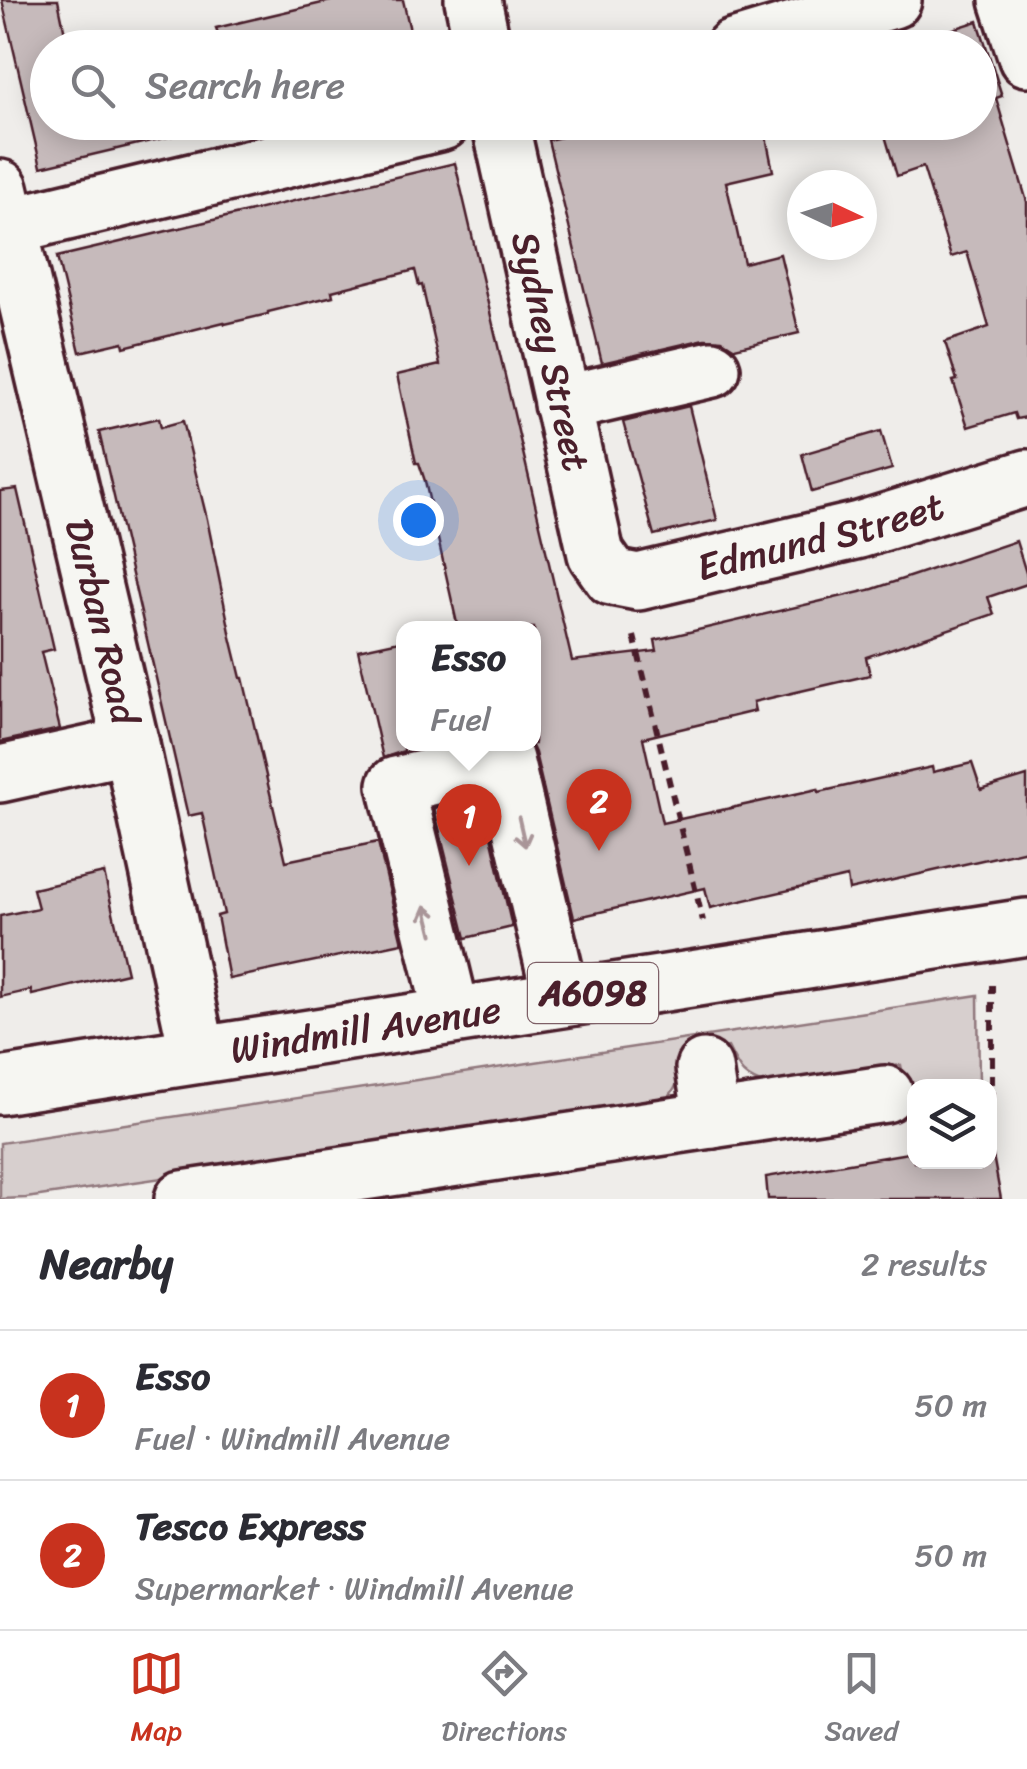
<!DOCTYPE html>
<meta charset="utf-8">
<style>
:root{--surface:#fff;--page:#f2f2f3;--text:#2b2b33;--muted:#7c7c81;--line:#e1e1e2;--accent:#c8321e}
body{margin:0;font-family:Sriracha,sans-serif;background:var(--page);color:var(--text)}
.controls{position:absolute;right:30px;bottom:30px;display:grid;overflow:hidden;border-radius:20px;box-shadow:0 5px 25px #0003}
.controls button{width:90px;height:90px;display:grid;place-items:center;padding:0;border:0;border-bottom:2px solid var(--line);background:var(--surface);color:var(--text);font:50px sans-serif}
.compass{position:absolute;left:787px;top:170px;width:90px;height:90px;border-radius:50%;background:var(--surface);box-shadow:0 5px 25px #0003;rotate:94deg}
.you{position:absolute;left:418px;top:520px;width:35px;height:35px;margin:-25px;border:8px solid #fff;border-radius:50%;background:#1a73e8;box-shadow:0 0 0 15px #1a73e833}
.badge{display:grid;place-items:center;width:65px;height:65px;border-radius:50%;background:var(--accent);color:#fff;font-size:32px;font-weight:700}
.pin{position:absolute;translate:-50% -82px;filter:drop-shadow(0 2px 5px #0008)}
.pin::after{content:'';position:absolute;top:52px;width:35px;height:30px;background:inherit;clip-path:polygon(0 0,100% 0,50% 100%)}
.popup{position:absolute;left:396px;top:621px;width:145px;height:130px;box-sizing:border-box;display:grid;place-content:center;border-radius:20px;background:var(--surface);filter:drop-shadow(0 2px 8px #0005);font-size:32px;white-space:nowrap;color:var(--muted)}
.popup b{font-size:38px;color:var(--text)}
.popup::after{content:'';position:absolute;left:50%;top:100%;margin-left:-20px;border:20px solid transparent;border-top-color:var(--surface)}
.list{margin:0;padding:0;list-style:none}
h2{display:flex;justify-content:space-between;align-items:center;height:130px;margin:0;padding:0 40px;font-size:42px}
h2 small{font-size:32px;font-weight:400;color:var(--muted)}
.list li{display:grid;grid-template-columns:65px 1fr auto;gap:30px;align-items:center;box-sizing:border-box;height:150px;padding:0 40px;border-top:2px solid var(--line)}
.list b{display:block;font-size:38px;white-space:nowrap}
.list p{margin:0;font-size:32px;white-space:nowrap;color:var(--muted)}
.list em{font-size:32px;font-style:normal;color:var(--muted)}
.icon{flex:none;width:55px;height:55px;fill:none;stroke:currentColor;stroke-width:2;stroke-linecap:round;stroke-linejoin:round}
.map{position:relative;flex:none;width:1027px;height:1199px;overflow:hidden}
.search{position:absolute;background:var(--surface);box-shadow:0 5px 25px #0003;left:30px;right:30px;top:30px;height:110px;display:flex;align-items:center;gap:25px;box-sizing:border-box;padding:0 35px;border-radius:55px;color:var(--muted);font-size:38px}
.sheet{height:430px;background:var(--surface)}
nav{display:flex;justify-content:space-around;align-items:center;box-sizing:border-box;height:140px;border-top:2px solid var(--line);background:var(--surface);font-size:28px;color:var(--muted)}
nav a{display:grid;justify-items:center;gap:5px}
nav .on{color:var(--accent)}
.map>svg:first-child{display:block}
.green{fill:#d7cfce;stroke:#90777c;stroke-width:2.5}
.building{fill:#c6babb;stroke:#4a1f2b;stroke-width:2.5}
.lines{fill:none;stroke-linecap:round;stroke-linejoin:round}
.minor-casing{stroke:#4a1f2b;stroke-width:62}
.major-casing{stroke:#4a1f2b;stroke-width:62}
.path{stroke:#4a1f2b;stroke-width:6;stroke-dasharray:10 8;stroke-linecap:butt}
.minor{stroke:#f6f6f2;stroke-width:55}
.major{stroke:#f6f6f2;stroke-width:55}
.oneway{stroke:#a99598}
.labels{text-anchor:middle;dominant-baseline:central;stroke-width:10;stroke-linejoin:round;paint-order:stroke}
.shield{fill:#f6f6f2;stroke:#7e6067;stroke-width:2.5}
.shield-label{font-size:35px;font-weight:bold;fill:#4a1f2b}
.street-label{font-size:38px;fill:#4a1f2b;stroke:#f6f6f2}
</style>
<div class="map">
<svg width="1027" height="1199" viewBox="0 0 1027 1199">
<rect width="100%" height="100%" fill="#efedea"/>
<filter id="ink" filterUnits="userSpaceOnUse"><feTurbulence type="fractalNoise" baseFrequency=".01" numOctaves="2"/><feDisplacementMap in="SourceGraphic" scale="20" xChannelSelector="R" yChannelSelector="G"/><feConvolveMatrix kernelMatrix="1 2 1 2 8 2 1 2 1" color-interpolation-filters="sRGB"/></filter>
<g filter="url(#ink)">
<path class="green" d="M 978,995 L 979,1086 L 914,1086 L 914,1100 L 908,1101 L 901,1065 L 771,1087 C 743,1078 740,1072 728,1047 L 678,1054 C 679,1080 681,1089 658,1105 L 26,1198 L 0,1199 L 0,1143 Z"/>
<g class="building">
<path d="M 2,0 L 58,0 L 68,48 L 48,48 L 48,122 L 231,122 L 41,167 Z"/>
<path d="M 335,0 L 403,0 L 414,48 L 168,48 L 219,36 L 216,28 Z"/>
<path d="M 978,21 L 1002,96 L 996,98 L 1027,202 L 1027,417 L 1016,419 L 1014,413 L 968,427 L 953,381 L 957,380 L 945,342 L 989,327 L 967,252 L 951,257 L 923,167 L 897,176 L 881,122 L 980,122 L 980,48 L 921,48 L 919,40 Z"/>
<path d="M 628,122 L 763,122 L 773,171 L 726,182 L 744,263 L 780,254 L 799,333 L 735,348 L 722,340 L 705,339 L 602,363 L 548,140 Z"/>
<path d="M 455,163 L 572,661 L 657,651 L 655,640 L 873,589 L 1016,541 L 1027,576 L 1027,584 L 988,597 L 994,614 L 866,657 L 870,675 L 753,702 L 755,711 L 643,738 L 662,823 L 818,789 L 819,792 L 932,767 L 933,772 L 972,763 L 981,790 L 1027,776 L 1027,850 L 849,890 L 847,877 L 710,908 L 705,888 L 574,918 L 535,753 L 531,744 L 534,744 L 534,628 L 458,628 L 425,481 L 419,463 L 416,463 L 397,375 L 440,365 L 422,285 L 419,286 L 415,270 L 332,291 L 333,296 L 268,312 L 268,314 L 225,324 L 224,322 L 124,347 L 123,342 L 80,352 L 57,257 Z"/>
<path d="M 689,406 L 717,520 L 654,535 L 623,422 Z"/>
<path d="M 159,418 L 161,427 L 183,421 L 207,519 L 231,637 L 241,678 L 243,678 L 286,861 L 378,842 L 402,943 L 229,979 L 217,916 L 224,914 L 202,813 L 188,816 L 99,432 Z"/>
<path d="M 881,431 L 892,469 L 812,492 L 802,454 Z"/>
<path d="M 17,489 L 54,649 L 41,652 L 60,729 L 0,742 L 0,491 Z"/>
<path d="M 404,640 L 404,751 L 383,758 L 358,650 Z"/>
<path d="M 482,797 L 512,927 L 466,938 L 434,808 Z"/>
<path d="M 104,873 L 127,973 L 32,995 L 31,990 L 0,997 L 0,916 L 38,908 L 33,889 Z"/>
<path d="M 990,1139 L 1001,1199 L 768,1199 L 766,1177 L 914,1152 L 914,1162 L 990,1162 Z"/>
</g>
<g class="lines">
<defs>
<g id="minor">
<path d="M 473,0 L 483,48"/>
<path d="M 1008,0 L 1027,58"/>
<path d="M 733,48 L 893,0"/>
<path id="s1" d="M 500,122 L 596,554 L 612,577 L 638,582 L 859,530 L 1027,478"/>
<path id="s2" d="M 0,188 L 131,745 L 198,1055"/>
<path d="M 0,228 L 442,122"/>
<path d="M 562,404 L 712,369"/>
<path d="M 0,774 L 131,745"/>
<path d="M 452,1015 L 396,785 L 505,760 L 561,998"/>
<path d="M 704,1068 L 712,1120"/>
<path d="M 183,1199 L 885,1094"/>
</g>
<g id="major">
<path id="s3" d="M 0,1086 L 1027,927"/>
</g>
</defs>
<use href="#minor" class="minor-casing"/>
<use href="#major" class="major-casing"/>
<g class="path">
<path d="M 634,636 L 703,921"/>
<path d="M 990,1100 L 992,1100 L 992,985"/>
</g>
<use href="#minor" class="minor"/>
<use href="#major" class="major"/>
</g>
<defs><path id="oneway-shaft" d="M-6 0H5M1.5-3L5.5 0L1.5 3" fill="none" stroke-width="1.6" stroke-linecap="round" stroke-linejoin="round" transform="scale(2.5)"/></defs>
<g class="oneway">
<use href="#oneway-shaft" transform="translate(522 832) rotate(77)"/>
<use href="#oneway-shaft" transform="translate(429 920) rotate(-104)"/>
</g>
</g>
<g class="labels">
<rect class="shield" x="528" y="963" width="130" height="60" rx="8"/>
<g class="shield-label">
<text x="593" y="993">A6098</text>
</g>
<g class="street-label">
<text stroke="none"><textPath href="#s1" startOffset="235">Sydney Street</textPath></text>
<text stroke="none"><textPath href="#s1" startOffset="685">Edmund Street</textPath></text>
<text stroke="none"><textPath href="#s2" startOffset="445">Durban Road</textPath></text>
<text stroke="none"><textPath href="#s3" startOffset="370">Windmill Avenue</textPath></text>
</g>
</g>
</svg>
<div class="controls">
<button><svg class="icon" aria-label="layers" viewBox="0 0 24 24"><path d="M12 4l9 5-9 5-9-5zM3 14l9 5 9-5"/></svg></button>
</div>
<svg class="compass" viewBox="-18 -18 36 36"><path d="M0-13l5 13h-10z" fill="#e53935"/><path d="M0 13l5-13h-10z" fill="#7c7c81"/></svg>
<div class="you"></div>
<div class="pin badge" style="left:469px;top:866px">1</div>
<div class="popup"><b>Esso</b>Fuel</div>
<div class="pin badge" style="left:599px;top:851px">2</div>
<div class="search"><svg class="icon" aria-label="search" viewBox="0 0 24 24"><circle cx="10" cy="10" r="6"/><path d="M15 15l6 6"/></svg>Search here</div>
</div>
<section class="sheet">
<h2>Nearby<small>2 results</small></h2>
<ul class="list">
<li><span class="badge">1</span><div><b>Esso</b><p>Fuel · Windmill Avenue</p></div><em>50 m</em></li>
<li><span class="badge">2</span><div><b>Tesco Express</b><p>Supermarket · Windmill Avenue</p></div><em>50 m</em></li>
</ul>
</section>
<nav>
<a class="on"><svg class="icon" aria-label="map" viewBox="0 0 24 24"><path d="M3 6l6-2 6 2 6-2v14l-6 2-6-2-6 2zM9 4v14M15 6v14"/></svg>Map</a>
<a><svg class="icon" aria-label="directions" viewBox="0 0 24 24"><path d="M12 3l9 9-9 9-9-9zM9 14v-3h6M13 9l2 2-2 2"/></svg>Directions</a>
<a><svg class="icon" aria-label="saved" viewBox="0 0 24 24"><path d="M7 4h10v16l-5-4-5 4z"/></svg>Saved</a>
</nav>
